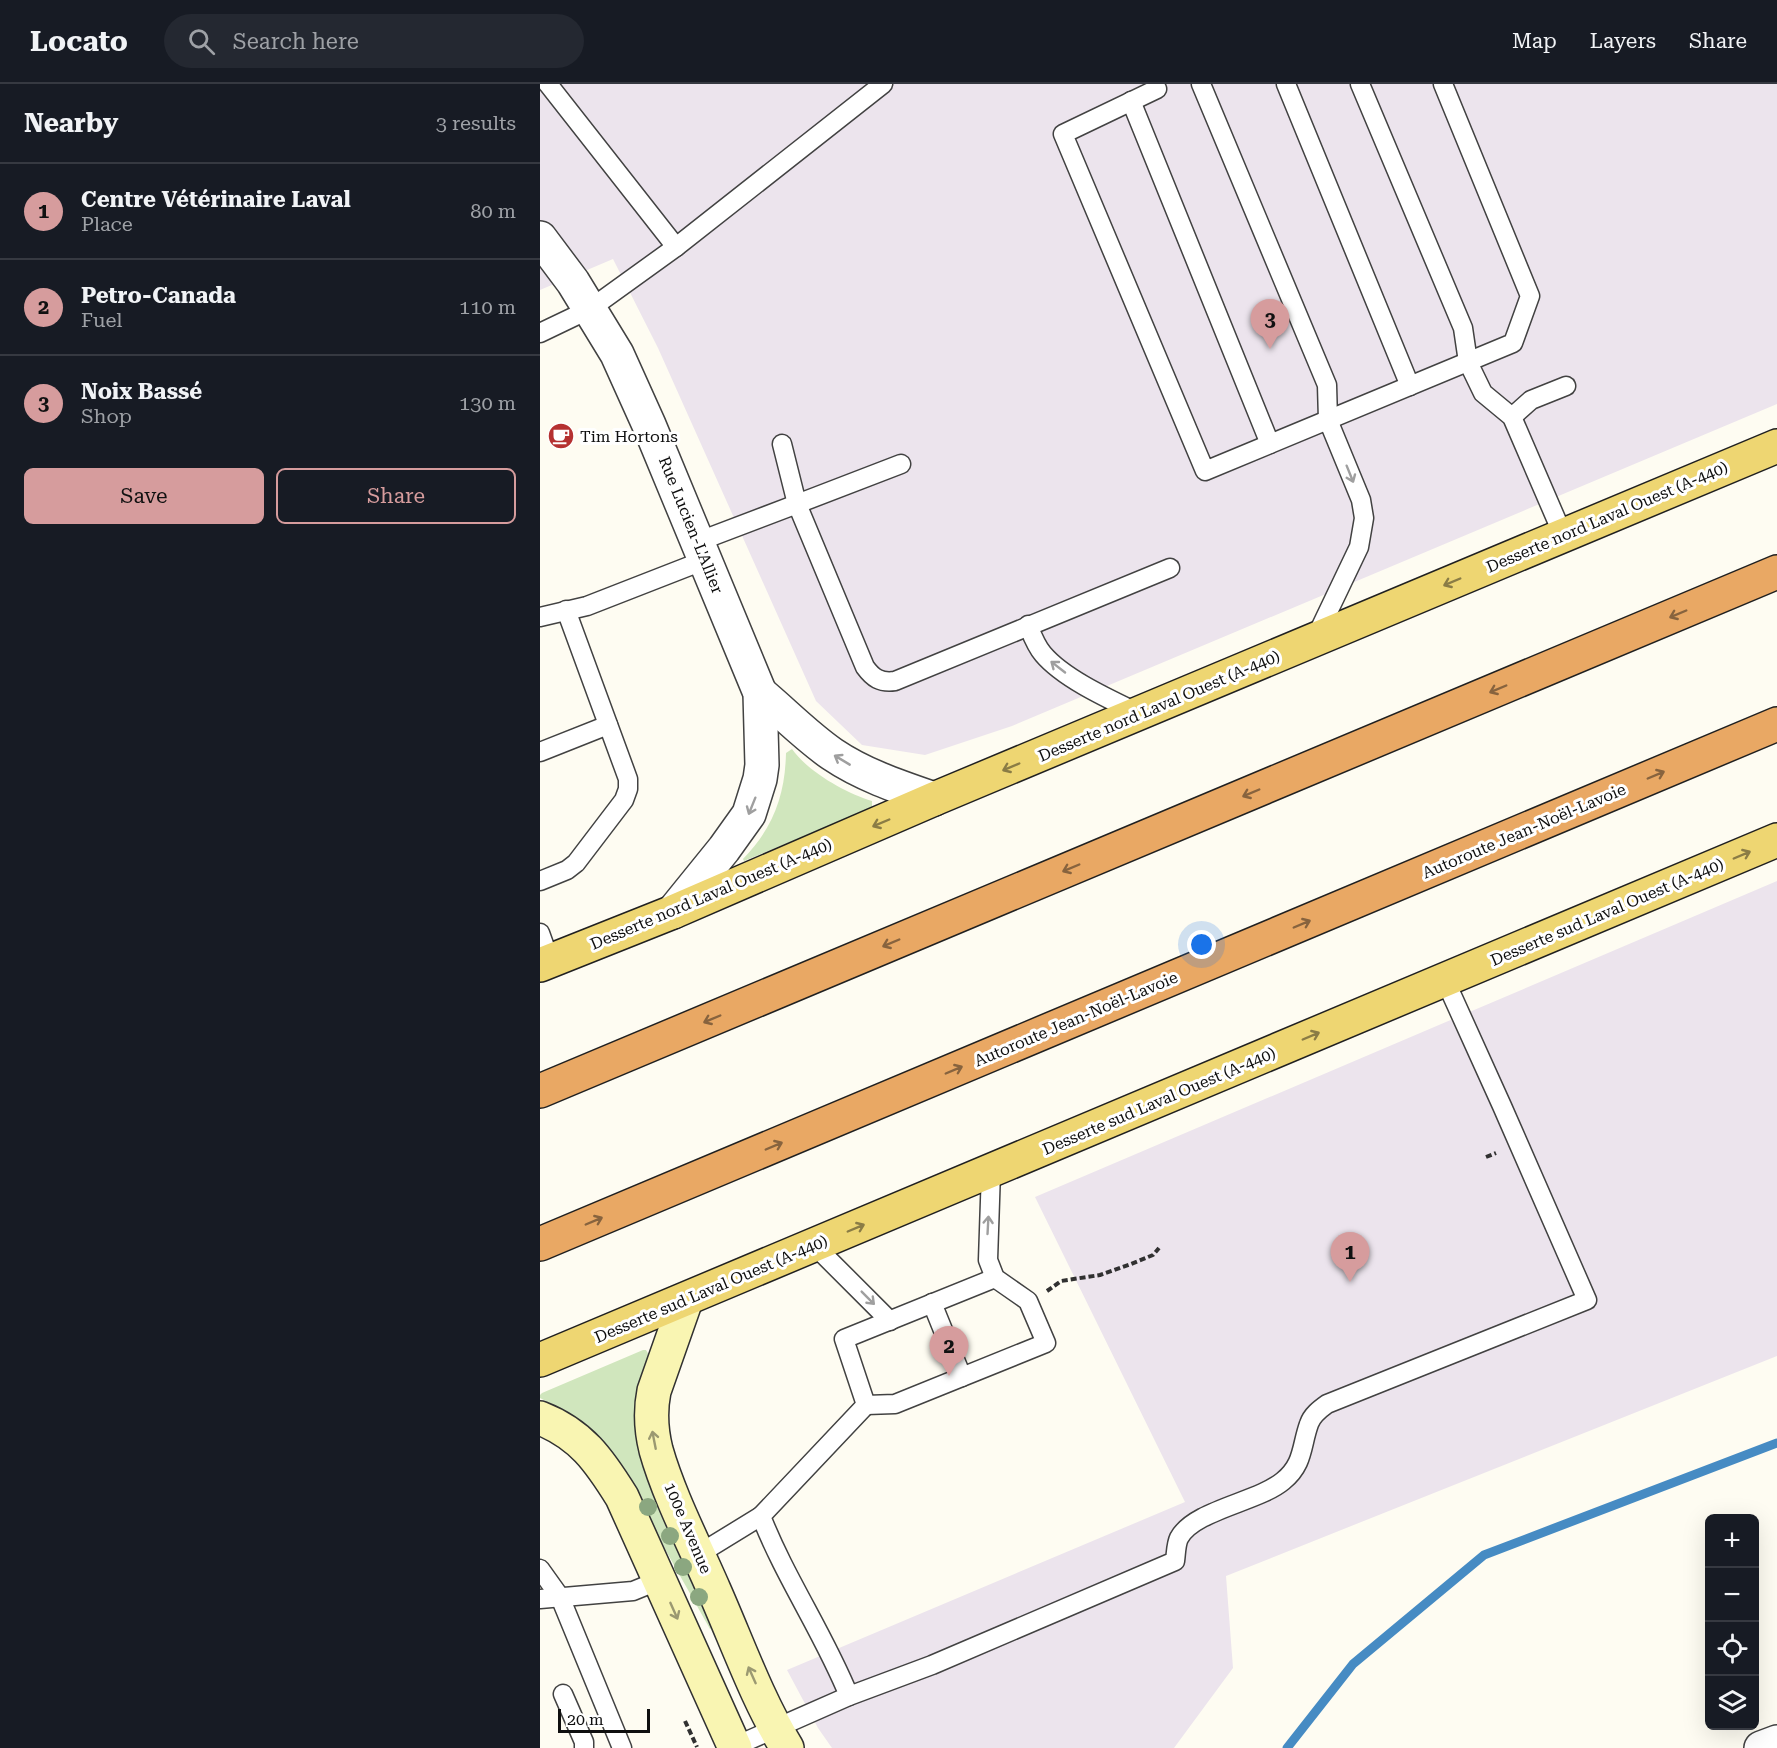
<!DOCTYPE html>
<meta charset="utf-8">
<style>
:root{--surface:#171b24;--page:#242831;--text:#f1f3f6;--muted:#9ea1a6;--line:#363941;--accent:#d69c9d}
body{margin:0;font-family:"Roboto Serif",serif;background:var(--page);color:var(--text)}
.controls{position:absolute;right:18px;bottom:18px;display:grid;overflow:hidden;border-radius:9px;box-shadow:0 6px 24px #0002}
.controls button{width:54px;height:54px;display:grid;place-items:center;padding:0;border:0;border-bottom:2px solid var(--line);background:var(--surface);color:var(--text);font:30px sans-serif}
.scale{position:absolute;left:18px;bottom:15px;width:92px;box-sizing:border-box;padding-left:6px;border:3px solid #0f0f0f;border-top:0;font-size:16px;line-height:21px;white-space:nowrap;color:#0f0f0f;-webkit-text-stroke:4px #fff;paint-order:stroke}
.you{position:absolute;left:662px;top:861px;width:21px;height:21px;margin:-15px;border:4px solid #fff;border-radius:50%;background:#1a73e8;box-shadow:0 0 0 9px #1a73e833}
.badge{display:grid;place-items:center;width:39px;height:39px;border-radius:50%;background:var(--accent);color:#111;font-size:20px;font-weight:700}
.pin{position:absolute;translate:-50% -50px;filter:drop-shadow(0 2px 3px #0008)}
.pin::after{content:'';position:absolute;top:32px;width:21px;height:18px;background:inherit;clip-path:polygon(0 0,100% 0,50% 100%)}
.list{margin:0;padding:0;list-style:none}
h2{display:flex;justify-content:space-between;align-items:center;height:78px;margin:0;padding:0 24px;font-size:26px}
h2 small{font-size:20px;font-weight:400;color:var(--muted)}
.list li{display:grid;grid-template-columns:39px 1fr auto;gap:18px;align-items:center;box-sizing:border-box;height:96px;padding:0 24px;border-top:2px solid var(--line)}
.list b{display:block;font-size:22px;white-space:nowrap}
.list p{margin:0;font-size:20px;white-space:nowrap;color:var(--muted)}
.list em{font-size:20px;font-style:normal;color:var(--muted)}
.actions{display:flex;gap:12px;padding:18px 24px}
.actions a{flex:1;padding:14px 0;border:2px solid var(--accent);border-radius:9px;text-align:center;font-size:21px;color:var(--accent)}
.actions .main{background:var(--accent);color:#111}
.icon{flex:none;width:33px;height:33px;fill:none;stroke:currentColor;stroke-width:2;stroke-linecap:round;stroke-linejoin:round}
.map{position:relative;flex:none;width:1237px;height:1664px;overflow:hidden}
header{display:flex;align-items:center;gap:36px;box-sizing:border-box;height:84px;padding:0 30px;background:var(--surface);border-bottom:2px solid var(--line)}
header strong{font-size:28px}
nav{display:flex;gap:33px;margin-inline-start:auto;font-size:21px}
.search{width:420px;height:54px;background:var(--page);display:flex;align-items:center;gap:15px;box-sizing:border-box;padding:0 21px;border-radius:33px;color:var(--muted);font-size:22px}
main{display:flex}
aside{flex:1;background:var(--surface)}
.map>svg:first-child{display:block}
.industrial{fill:#ece4ed}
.green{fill:#d0e6bd}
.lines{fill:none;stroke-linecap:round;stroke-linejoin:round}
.stream{stroke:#468bc3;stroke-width:9}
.lane-casing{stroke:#424242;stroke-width:21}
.street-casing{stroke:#424242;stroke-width:36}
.secondary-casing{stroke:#313131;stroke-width:36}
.primary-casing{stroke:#202020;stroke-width:36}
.highway-casing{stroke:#202020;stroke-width:36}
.path{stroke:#313131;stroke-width:4;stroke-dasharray:6 3;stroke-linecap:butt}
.lane{stroke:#fff;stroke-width:18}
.street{stroke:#fff;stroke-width:33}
.secondary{stroke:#f9f5b2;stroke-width:33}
.primary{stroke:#eed672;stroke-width:33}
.highway{stroke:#e9a864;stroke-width:33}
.tree{fill:#8ba780}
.oneway{stroke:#9f9f9f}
.oneway2{stroke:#8a7c45}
.oneway3{stroke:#87633e}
.oneway4{stroke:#9b9971}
.labels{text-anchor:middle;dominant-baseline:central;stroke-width:6;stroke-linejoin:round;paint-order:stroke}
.poi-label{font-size:16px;fill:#0f0f0f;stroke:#fff;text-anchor:start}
.street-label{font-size:16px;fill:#0f0f0f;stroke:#fff}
</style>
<header>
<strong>Locato</strong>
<div class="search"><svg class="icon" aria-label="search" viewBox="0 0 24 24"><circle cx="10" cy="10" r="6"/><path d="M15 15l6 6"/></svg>Search here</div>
<nav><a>Map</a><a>Layers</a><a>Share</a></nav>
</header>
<main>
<aside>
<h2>Nearby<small>3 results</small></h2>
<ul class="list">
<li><span class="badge">1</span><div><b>Centre Vétérinaire Laval</b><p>Place</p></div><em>80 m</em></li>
<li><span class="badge">2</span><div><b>Petro-Canada</b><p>Fuel</p></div><em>110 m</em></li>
<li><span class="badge">3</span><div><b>Noix Bassé</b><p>Shop</p></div><em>130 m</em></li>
</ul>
<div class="actions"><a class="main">Save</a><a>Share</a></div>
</aside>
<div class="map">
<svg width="1237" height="1664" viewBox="0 0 1237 1664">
<rect width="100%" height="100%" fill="#fefcf2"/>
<g class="industrial">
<path d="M 0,0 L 1237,0 L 1237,320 L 472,642 L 385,671 L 322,661 L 276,617 L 118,264 L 73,175 L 0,206 Z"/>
<path d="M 1237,797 L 1237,1272 L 686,1492 L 693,1584 L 634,1664 L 292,1664 L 278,1644 L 247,1586 L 645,1418 L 495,1113 Z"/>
</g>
<g class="green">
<path d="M 252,665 C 268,688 306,709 332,717 L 332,724 L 204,777 L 203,775 C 233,744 245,712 246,669 Z"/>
<path d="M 103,1266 L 106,1266 L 109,1271 L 103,1289 L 98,1311 L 175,1543 L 170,1545 L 103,1426 L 48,1345 L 31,1330 L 0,1314 L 0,1311 L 2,1309 Z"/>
</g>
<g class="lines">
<path class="stream" d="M 747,1664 L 813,1580 L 944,1471 L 1237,1359"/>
<defs>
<g id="lane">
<path d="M 661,0 L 787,301 L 788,336 L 821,416 L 824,434 L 819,463 L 776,553"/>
<path d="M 746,0 L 870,302"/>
<path d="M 820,0 L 923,244 L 928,278 L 943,309 L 972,333 L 1023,451"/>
<path d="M 617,5 L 523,50 L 665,387 L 973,259 L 990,212 L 903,0"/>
<path d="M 591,17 L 730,360"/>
<path d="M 136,163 L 343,0"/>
<path d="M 0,249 L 50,225 L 136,163 L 8,0"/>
<path d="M 972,333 L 991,316 L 1026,302"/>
<path d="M 242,360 L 257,420 L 361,380"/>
<path d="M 157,458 L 257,420 L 325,583 C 333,594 340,599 355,597 L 630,484"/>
<path d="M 0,533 L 47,522 L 165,476"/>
<path d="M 488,541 C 492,551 496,562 503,570 C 524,595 571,616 600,630"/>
<path d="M 0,668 L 68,641"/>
<path d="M 0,797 L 27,786 L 36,779 L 84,716 L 88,705 L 88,695 L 26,526"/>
<path d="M 0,849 L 10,877"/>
<path d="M 275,1162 L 350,1237"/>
<path d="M 392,1219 L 422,1293"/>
<path d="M 326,1321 L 355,1320 L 506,1259 L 488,1217 L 455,1194 L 448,1176 L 451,1087"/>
<path d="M 159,1470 L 221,1432"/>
<path d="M 0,1485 L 20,1513 L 82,1664"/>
<path d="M 0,1515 L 93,1507 L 120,1496"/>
<path d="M 23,1610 L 44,1658 L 44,1664"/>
<path d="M 309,1612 C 284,1550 245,1494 221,1432 L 326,1321 L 304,1255 L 455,1194"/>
<path d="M 191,1664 L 309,1612 L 392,1581 L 635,1477 C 636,1470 636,1460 639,1454 C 654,1426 718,1418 743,1397 C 764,1380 761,1362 769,1340 C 772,1331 780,1325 787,1320 L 1047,1216 L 962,1022 L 905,896"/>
</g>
<g id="street">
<path d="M 0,154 L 33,198 L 77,270 L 109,341 L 220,609 L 222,681 L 220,695 L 209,730 L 184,765 L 133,828"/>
<path d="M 220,609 C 244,629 266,652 292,670 C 323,691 359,703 394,715"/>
<path d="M 1221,1664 L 1237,1658"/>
</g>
<g id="secondary">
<path d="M 146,1216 L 114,1307 C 110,1327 111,1346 116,1366 C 129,1412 155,1462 174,1506 C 197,1558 217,1615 247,1664"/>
<path d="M 0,1334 C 41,1350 59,1376 82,1413 L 195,1664"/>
</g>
<g id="primary">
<path d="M 0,881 L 133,828 L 394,715 L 1237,362"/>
<path d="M 0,1276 L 1237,756"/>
</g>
<g id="highway">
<path d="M 0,1007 L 1237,488"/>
<path d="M 0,1160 L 1237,640"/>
</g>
</defs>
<use href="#lane" class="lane-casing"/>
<use href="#street" class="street-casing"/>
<use href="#secondary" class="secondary-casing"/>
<use href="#primary" class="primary-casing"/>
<use href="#highway" class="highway-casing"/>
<g class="path">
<path d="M 946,1073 L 956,1069"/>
<path d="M 507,1207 L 521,1197 L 560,1191 L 591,1180 L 613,1171 L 619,1164"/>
<path d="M 145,1637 L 157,1663"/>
</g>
<use href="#lane" class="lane"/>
<use href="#street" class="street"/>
<use href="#secondary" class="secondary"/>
<use href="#primary" class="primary"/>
<use href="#highway" class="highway"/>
</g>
<g class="tree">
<circle cx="108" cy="1423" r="9"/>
<circle cx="130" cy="1452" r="9"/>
<circle cx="143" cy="1483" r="9"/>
<circle cx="159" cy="1513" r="9"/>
</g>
<defs><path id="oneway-shaft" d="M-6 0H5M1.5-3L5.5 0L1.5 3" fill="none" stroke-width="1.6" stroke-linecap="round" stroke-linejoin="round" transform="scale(1.5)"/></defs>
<g class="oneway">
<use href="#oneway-shaft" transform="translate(810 390) rotate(68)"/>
<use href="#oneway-shaft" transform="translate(518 583) rotate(-142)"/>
<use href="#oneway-shaft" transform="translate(302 676) rotate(-149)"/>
<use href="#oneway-shaft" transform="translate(212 722) rotate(112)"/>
<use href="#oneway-shaft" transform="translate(448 1141) rotate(-87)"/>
<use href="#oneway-shaft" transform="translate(328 1214) rotate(45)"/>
</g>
<g class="oneway2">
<use href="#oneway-shaft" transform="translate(912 498) rotate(157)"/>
<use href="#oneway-shaft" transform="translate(471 683) rotate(157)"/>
<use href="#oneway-shaft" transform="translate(341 739) rotate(157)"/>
<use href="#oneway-shaft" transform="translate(1202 771) rotate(-23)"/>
<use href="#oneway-shaft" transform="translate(771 952) rotate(-23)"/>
<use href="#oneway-shaft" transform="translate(316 1144) rotate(-23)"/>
</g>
<g class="oneway3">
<use href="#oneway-shaft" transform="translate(1138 530) rotate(157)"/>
<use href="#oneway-shaft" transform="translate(958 605) rotate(157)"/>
<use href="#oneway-shaft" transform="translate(1116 691) rotate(-23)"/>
<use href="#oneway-shaft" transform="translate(711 709) rotate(157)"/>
<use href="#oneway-shaft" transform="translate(531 784) rotate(157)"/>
<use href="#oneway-shaft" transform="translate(762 840) rotate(-23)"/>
<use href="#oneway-shaft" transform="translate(351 859) rotate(157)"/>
<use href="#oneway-shaft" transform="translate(172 935) rotate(157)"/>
<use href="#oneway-shaft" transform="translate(414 986) rotate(-23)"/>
<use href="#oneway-shaft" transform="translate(234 1062) rotate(-23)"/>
<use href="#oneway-shaft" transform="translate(54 1137) rotate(-23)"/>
</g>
<g class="oneway4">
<use href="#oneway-shaft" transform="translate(114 1356) rotate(-101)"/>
<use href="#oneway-shaft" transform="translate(134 1527) rotate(66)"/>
<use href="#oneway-shaft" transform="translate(212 1591) rotate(-114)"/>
</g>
<defs>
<symbol id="cafe-disc" viewBox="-11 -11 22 22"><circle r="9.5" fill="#b53131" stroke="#fff"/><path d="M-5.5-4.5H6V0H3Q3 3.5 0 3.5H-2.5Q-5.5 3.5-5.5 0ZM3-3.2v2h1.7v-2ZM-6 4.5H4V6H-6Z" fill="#fff"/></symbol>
</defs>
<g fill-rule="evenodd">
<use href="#cafe-disc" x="6" y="337" width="30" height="30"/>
</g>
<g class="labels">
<g class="poi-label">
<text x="40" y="352">Tim Hortons</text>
</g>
<g class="street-label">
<text transform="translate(1067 433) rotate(-23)">Desserte nord Laval Ouest (A-440)</text>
<text transform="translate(151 441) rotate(68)">Rue Lucien-L'Allier</text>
<text transform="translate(619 622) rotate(-23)">Desserte nord Laval Ouest (A-440)</text>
<text transform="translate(984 747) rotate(-23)">Autoroute Jean-Noël-Lavoie</text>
<text transform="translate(171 810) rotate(-23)">Desserte nord Laval Ouest (A-440)</text>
<text transform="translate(1067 828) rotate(-23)">Desserte sud Laval Ouest (A-440)</text>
<text transform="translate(536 935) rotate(-23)">Autoroute Jean-Noël-Lavoie</text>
<text transform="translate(619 1017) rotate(-23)">Desserte sud Laval Ouest (A-440)</text>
<text transform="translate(171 1205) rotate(-23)">Desserte sud Laval Ouest (A-440)</text>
<text transform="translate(148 1444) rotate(67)">100e Avenue</text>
</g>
</g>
</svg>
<div class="controls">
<button>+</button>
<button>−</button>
<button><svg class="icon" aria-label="locate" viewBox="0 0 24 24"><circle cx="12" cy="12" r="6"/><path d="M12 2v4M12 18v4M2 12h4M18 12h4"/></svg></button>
<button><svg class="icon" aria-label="layers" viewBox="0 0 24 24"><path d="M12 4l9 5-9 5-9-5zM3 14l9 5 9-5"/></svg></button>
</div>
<div class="scale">20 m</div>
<div class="you"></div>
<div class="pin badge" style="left:810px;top:1198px">1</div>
<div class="pin badge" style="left:409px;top:1292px">2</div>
<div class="pin badge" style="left:730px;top:265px">3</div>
</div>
</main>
